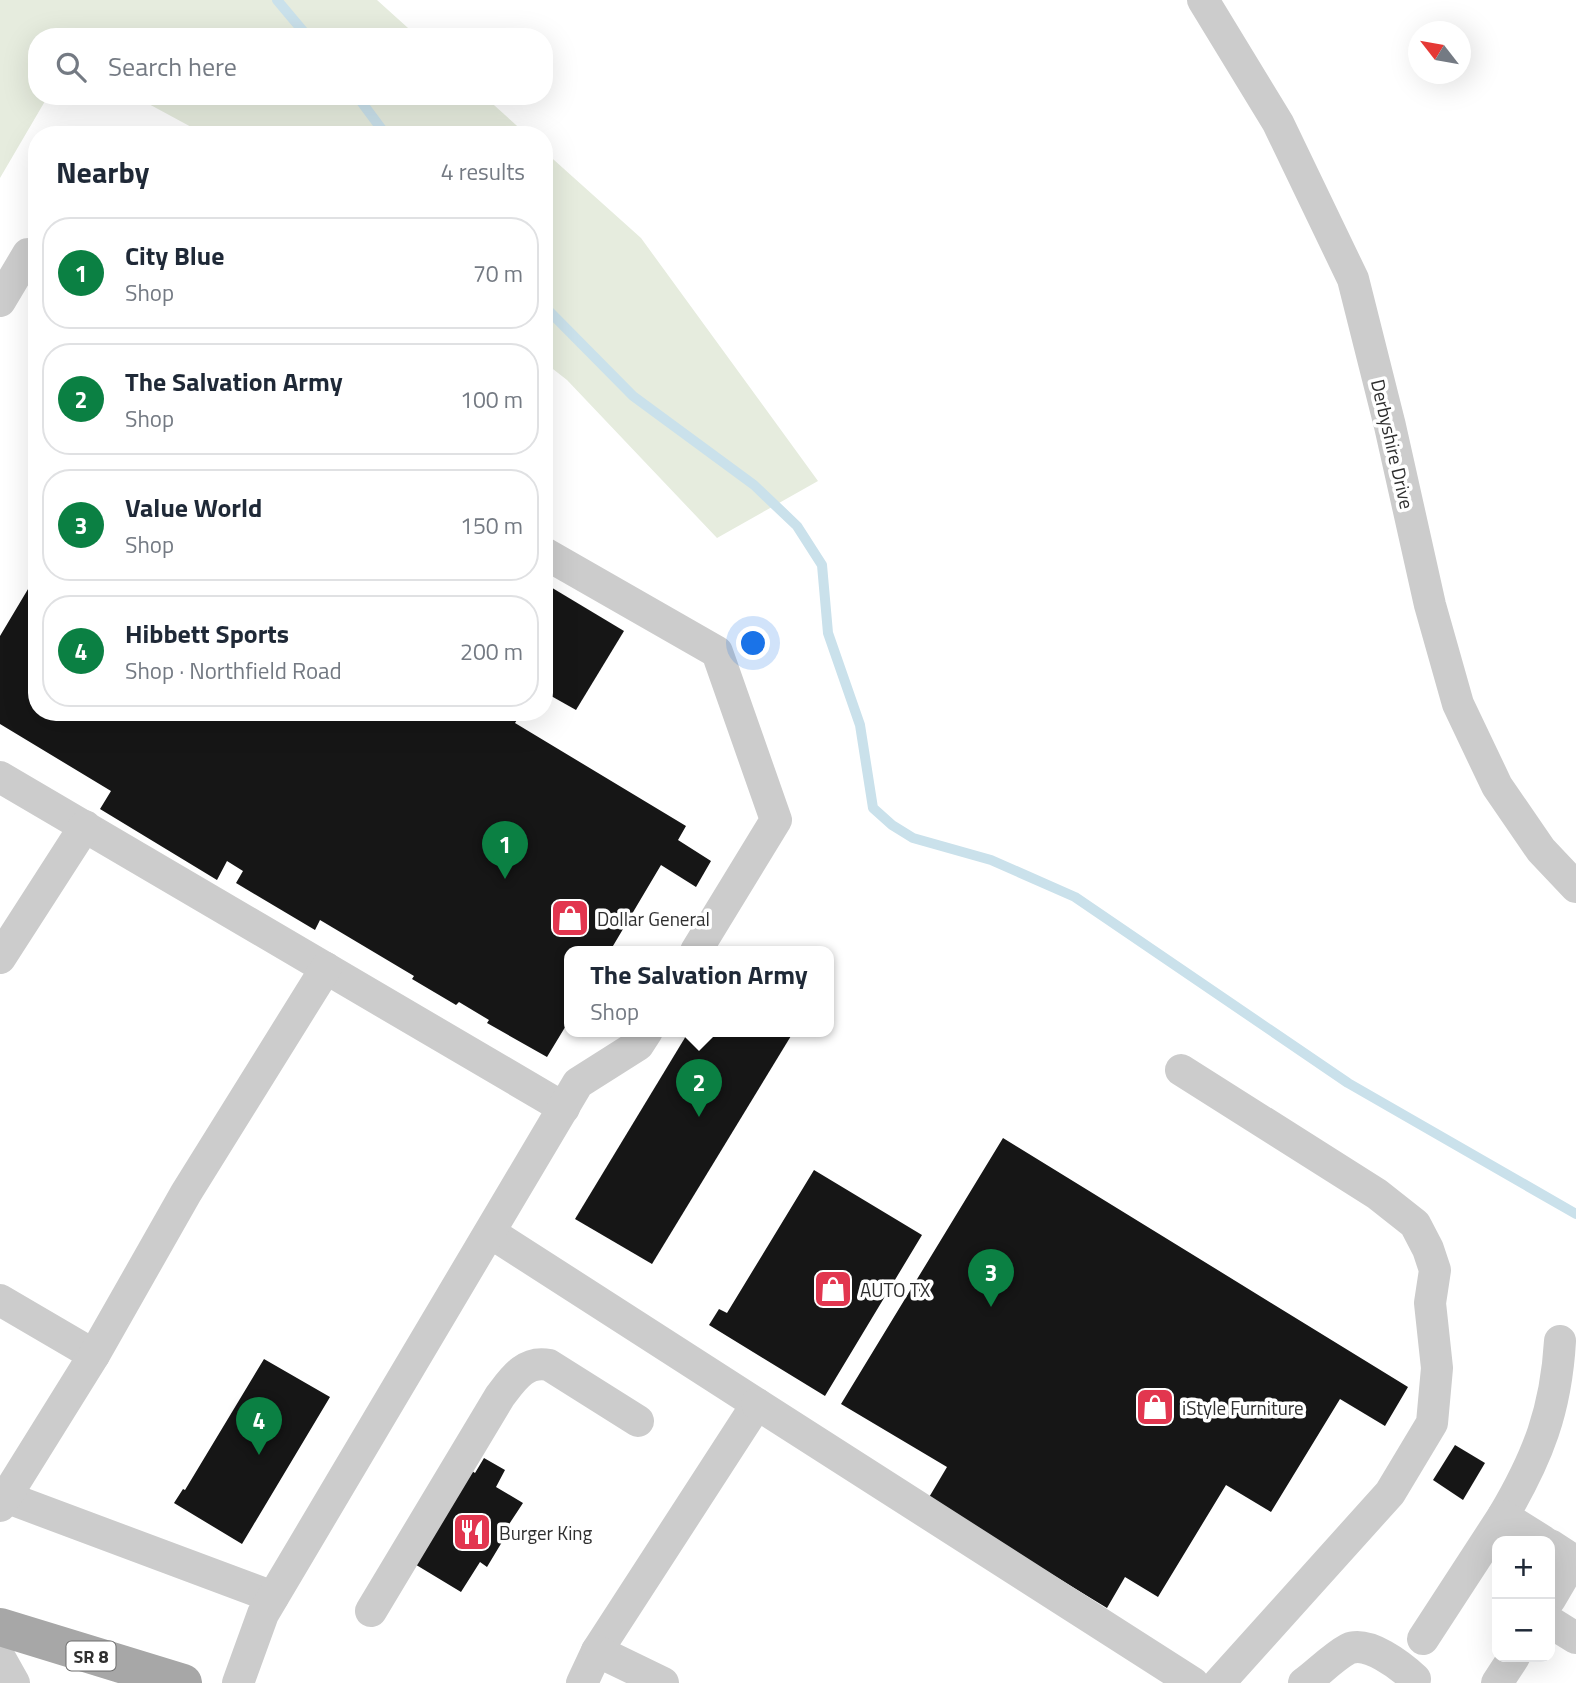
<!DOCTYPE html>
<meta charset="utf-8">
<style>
:root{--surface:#fff;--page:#f2f2f3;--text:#1f2937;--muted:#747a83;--line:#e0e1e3;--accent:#0b8043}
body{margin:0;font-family:"Titillium Web",sans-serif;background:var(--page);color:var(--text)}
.controls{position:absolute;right:21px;bottom:21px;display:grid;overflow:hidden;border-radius:14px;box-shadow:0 7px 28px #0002}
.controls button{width:63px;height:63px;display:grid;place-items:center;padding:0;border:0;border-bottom:2px solid var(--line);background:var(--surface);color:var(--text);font:35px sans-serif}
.compass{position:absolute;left:1408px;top:21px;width:63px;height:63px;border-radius:50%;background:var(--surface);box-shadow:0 7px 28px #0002;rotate:301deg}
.you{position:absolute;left:754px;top:644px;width:24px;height:24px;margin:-18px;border:5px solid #fff;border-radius:50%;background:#1a73e8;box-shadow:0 0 0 10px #1a73e833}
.badge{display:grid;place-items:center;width:46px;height:46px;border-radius:50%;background:var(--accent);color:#fff;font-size:23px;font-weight:700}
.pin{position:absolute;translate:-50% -58px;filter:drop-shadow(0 2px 4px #0008)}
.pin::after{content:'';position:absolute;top:37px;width:24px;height:21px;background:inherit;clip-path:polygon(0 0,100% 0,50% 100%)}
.popup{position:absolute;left:564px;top:946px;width:270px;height:91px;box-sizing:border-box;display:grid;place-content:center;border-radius:14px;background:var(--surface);filter:drop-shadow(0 2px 5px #0005);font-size:23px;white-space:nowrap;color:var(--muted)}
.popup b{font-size:26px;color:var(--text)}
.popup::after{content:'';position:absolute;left:50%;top:100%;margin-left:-14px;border:14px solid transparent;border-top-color:var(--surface)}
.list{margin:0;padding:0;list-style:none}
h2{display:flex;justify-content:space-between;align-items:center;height:91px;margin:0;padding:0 28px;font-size:30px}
h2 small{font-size:23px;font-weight:400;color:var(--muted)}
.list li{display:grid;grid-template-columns:46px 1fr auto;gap:21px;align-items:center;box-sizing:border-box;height:112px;margin:0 14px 14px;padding:0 14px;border:2px solid var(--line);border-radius:28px}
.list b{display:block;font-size:26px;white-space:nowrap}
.list p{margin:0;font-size:23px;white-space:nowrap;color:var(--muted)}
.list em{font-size:23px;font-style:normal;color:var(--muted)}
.icon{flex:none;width:38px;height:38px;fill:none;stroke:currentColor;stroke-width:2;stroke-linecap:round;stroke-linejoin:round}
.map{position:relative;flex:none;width:1576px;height:1683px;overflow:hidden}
.search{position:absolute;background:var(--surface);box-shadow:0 7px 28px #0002;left:28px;top:28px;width:525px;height:77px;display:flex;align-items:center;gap:18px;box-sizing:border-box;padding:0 24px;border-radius:28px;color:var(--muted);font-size:26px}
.panel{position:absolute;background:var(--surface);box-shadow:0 7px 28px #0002;left:28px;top:126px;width:525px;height:595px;border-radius:28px}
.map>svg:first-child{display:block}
.green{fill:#e6ecde}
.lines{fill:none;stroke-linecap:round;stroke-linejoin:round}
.stream{stroke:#cae1eb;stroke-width:10}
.building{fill:#161616}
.minor{stroke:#ccc;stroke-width:32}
.major{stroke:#a7a7a7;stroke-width:38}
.labels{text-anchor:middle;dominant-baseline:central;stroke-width:7;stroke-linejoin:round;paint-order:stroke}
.shield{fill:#fff;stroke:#6d6d6d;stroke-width:2}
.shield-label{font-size:18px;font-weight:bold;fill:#2f2f2f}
.street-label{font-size:19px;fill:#2f2f2f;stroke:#fff}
.poi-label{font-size:19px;fill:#2f2f2f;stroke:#fff;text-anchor:start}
</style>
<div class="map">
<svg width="1576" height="1683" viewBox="0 0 1576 1683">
<rect width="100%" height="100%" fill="#fff"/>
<g class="green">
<path d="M 0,0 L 377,0 L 418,37 L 37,37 L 37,96 L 48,96 L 0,178 Z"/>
<path d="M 134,96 L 484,96 L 527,135 L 206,135 Z"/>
<path d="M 544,151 L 641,238 L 818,481 L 717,538 L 567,380 L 544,362 Z"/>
</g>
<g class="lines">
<g class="stream">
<path d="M 277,0 L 308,37"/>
<path d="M 357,96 L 386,135"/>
<path d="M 544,306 L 633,396 L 754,485 L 797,526 L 822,565 L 828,633 L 860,725 L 873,808 L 892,825 L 913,838 L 991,860 L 1075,897 L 1348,1083 L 1576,1214"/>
</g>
</g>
<g class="building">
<path d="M 37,574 L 37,712 L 522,712 L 515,723 L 686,826 L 678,840 L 711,861 L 696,887 L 661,865 L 610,951 L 570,951 L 570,1019 L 547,1057 L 487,1023 L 489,1020 L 459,1002 L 456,1005 L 412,979 L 414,976 L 320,920 L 315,930 L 236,883 L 243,871 L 227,861 L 217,880 L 100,809 L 111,791 L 0,724 L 0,636 Z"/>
<path d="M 544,583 L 624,631 L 576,710 L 544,692 Z"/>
<path d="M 689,1031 L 794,1031 L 652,1264 L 575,1219 Z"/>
<path d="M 1003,1138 L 1408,1387 L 1385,1426 L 1340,1399 L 1271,1512 L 1226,1485 L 1158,1597 L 1125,1577 L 1107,1608 L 928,1499 L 947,1467 L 841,1404 Z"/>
<path d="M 814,1170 L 922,1235 L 825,1396 L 709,1325 L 719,1309 L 727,1313 Z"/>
<path d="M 264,1359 L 330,1397 L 242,1544 L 174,1503 L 183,1489 L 185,1490 Z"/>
<path d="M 1455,1445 L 1485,1463 L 1463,1500 L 1433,1480 Z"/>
<path d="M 484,1458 L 505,1470 L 496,1487 L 523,1503 L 502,1535 L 505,1537 L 487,1567 L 480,1562 L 461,1592 L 413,1563 L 469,1469 L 475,1473 Z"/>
</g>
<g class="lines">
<g class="minor">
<path d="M 1203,0 L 1278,123 L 1353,279 L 1390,426 L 1430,605 L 1458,704 L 1497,786 L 1541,850 L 1576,887"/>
<path d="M 0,301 L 28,254 L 37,259"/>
<path d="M 544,553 L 717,652 L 776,820 L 696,951"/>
<path d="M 0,777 L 564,1108"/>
<path d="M 0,958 L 85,826"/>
<path d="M 1181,1070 L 1377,1194 L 1415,1224 L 1428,1249 L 1435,1270 L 1430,1303 L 1437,1368 L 1432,1423 L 1390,1493 L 1219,1683"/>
<path d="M 491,1233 L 757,1404 L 597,1651 L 582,1683"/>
<path d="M 0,1300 L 94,1355"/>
<path d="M 757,1404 L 1193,1683"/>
<path d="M 0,1495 L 273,1597"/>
<path d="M 0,1506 L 94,1355 L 186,1193 L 326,968"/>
<path d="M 1503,1516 C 1538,1457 1556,1410 1560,1341"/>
<path d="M 1550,1545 L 1573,1560 L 1550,1599"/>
<path d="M 371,1611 L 500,1396 C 513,1379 525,1360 549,1365 L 638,1421"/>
<path d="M 1550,1622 L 1576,1638"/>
<path d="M 1423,1639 L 1503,1516 L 1543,1541"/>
<path d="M 597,1651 L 663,1683"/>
<path d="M 0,1658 L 14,1683"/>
<path d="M 238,1683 L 263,1614 L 578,1083 L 638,1045 L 647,1031"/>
<path d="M 1304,1683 C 1318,1673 1333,1657 1348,1649 C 1368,1640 1401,1666 1415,1679 L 1413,1683"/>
<path d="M 1497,1683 L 1514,1657"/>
</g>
<path class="major" d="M 0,1627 L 183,1683"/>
</g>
<defs>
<symbol id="shop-square" viewBox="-11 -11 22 22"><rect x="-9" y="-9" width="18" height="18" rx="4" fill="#e2364f" stroke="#fff"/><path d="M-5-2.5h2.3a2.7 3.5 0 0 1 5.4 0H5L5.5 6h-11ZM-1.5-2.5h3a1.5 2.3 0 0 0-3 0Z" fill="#fff"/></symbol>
<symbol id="restaurant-square" viewBox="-11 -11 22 22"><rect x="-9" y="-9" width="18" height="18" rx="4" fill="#e2364f" stroke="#fff"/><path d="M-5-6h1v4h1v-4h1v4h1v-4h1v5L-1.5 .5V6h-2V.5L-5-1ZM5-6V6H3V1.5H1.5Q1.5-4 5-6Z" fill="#fff"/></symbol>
</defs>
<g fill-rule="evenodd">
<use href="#shop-square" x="548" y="896" width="44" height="44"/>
<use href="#shop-square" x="811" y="1267" width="44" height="44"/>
<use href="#shop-square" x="1133" y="1385" width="44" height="44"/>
<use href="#restaurant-square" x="450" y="1510" width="44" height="44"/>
</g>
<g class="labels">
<rect class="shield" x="66.5" y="1641.5" width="49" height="29" rx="5"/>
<g class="shield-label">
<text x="91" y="1656">SR 8</text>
</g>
<g class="street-label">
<text transform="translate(1393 444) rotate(77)">Derbyshire Drive</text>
</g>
<g class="poi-label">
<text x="597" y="918">Dollar General</text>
<text x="860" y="1289">AUTO TX</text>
<text x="1182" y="1407">iStyle Furniture</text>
<text x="499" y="1532">Burger King</text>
</g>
</g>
</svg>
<div class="controls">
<button>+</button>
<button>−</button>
</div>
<svg class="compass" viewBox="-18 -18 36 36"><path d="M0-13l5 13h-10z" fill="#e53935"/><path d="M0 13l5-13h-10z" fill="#747a83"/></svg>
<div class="you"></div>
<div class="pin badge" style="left:505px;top:879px">1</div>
<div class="pin badge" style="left:699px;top:1117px">2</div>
<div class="popup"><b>The Salvation Army</b>Shop</div>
<div class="pin badge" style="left:991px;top:1307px">3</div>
<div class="pin badge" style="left:259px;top:1455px">4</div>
<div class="search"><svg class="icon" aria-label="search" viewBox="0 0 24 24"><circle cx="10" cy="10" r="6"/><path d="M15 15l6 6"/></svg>Search here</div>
<section class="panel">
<h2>Nearby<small>4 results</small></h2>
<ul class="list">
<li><span class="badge">1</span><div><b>City Blue</b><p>Shop</p></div><em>70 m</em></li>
<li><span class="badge">2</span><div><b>The Salvation Army</b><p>Shop</p></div><em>100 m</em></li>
<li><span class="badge">3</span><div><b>Value World</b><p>Shop</p></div><em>150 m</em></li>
<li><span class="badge">4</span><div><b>Hibbett Sports</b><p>Shop · Northfield Road</p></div><em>200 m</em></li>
</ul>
</section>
</div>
